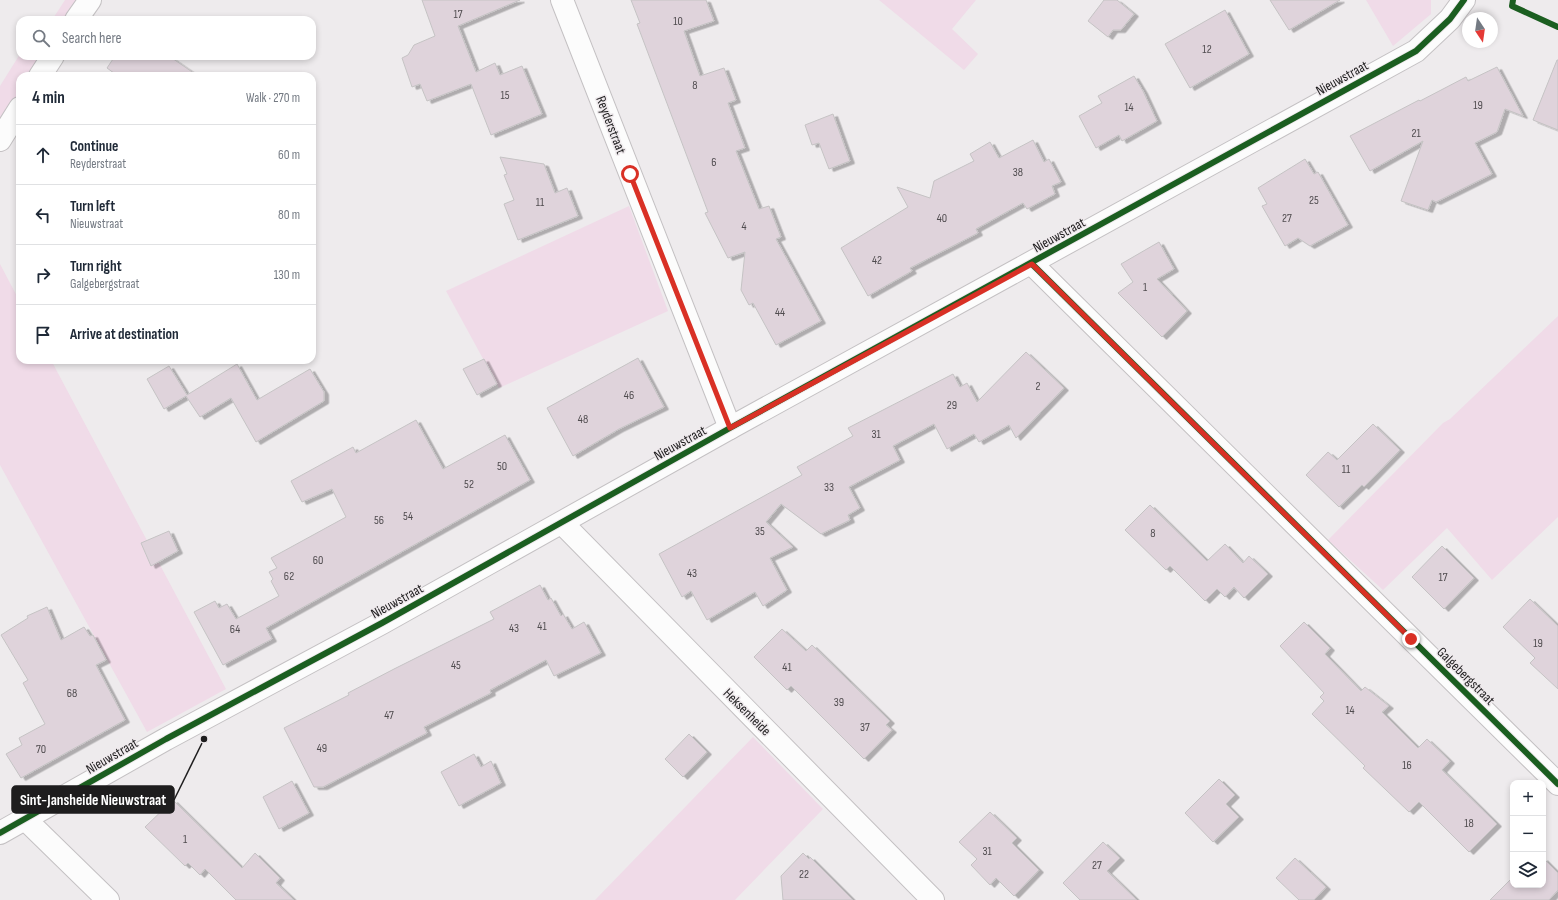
<!DOCTYPE html>
<meta charset="utf-8">
<style>
:root{--surface:#fff;--page:#f6f6f7;--text:#1f2937;--muted:#747a83;--line:#e0e1e3}
body{margin:0;font-family:"Sofia Sans Condensed",sans-serif;background:var(--page);color:var(--text)}
.controls{position:absolute;right:12px;bottom:12px;display:grid;overflow:hidden;border-radius:8px;box-shadow:0 2px 6px #0003}
.controls button{width:36px;height:36px;display:grid;place-items:center;padding:0;border:0;border-bottom:1px solid var(--line);background:var(--surface);color:var(--text);font:20px sans-serif}
.compass{position:absolute;left:1462px;top:12px;width:36px;height:36px;border-radius:50%;background:var(--surface);box-shadow:0 2px 6px #0003;rotate:167deg}
.stop{position:absolute;width:12px;height:12px;margin:-9px;border:3px solid #d93025;border-radius:50%;background:#fff}
.stop.end{background:#d93025;border-color:#fff;box-shadow:0 1px 4px #0008}
.list{margin:0;padding:0;list-style:none}
h2{display:flex;justify-content:space-between;align-items:center;height:52px;margin:0;padding:0 16px;font-size:17px}
h2 small{font-size:13px;font-weight:400;color:var(--muted)}
.list li{display:grid;grid-template-columns:26px 1fr auto;gap:12px;align-items:center;box-sizing:border-box;height:60px;padding:0 16px;border-top:1px solid var(--line)}
.list b{display:block;font-size:15px;white-space:nowrap}
.list p{margin:0;font-size:13px;white-space:nowrap;color:var(--muted)}
.list em{font-size:13px;font-style:normal;color:var(--muted)}
.icon{flex:none;width:22px;height:22px;fill:none;stroke:currentColor;stroke-width:2;stroke-linecap:round;stroke-linejoin:round}
.map{position:relative;flex:none;width:1558px;height:900px;overflow:hidden}
.search{position:absolute;background:var(--surface);box-shadow:0 2px 6px #0003;left:16px;top:16px;width:300px;height:44px;display:flex;align-items:center;gap:10px;box-sizing:border-box;padding:0 14px;border-radius:12px;color:var(--muted);font-size:15px}
.panel{position:absolute;background:var(--surface);box-shadow:0 2px 6px #0003;left:16px;top:72px;width:300px;height:292px;border-radius:12px}
.map>svg:first-child{display:block}
.green{fill:#f0dbe8}
.building{fill:#dfd3db;stroke:#c5c3c4;filter:url(#shadow)}
.lines{fill:none;stroke-linecap:round;stroke-linejoin:round}
.minor-casing{stroke:#c4c1c3;stroke-width:24}
.minor{stroke:#fcfcfc;stroke-width:22}
.cycleway-casing{stroke:#efeaed;stroke-width:8}
.cycleway{stroke:#1b5e20;stroke-width:6}
.route{stroke:#d93025;stroke-width:5}
.labels{text-anchor:middle;dominant-baseline:central;stroke-width:3;stroke-linejoin:round;paint-order:stroke}
.number-label{font-size:12px;fill:#504c4f}
.street-label{font-size:14px;fill:#1e1d1e;stroke:#efeaed}
.leader{fill:none;stroke:#1e1d1e;stroke-width:1.5}
.callout-dot{fill:#1e1d1e;stroke:#efeaed;stroke-width:1.5}
.callout{fill:#1e1d1e;stroke:#1e1d1e;stroke-width:1.5}
.callout-label{font-size:15px;text-anchor:middle;font-weight:bold;fill:#fff}
</style>
<div class="map">
<svg width="1558" height="900" viewBox="0 0 1558 900">
<defs>
<filter id="shadow"><feDropShadow dx="4.5" dy="2.5" stdDeviation="0" flood-color="#0004"/></filter>
</defs>
<rect width="100%" height="100%" fill="#eeebed"/>
<g class="green">
<path d="M 65,0 L 77,0 L 65,20 L 52,20 Z"/>
<path d="M 879,0 L 976,0 L 952,29 L 978,54 L 964,70 Z"/>
<path d="M 1366,0 L 1431,0 L 1431,14 L 1393,46 Z"/>
<path d="M 20,54 L 20,56 L 42,56 L 30,76 L 20,76 L 20,92 L 0,123 L 0,86 Z"/>
<path d="M 629,206 L 668,311 L 499,388 L 446,291 Z"/>
<path d="M 0,264 L 20,302 L 20,360 L 51,360 L 226,689 L 147,732 L 0,465 Z"/>
<path d="M 1558,316 L 1558,517 L 1492,580 L 1447,528 L 1383,590 L 1328,540 L 1443,423 L 1450,419 Z"/>
<path d="M 753,737 L 823,809 L 735,900 L 595,900 Z"/>
</g>
<g class="building">
<path d="M 422,0 L 520,0 L 458,26 L 476,72 L 495,63 L 500,75 L 522,66 L 542,114 L 491,135 L 471,84 L 427,101 L 420,84 L 412,87 L 402,58 L 408,55 L 414,45 L 435,36 Z"/>
<path d="M 631,0 L 706,0 L 714,21 L 684,31 L 700,76 L 724,68 L 736,100 L 728,103 L 745,148 L 736,151 L 759,209 L 769,206 L 781,237 L 776,239 L 821,321 L 776,345 L 753,303 L 749,305 L 741,290 L 745,252 L 728,258 L 705,213 L 708,212 L 637,24 L 640,23 Z"/>
<path d="M 1104,0 L 1117,0 L 1134,14 L 1121,30 L 1113,30 L 1108,37 L 1088,21 Z"/>
<path d="M 1270,0 L 1340,0 L 1289,30 Z"/>
<path d="M 1225,10 L 1249,54 L 1190,88 L 1165,44 Z"/>
<path d="M 115,56 L 169,56 L 198,76 L 118,76 L 107,68 Z"/>
<path d="M 1557,60 L 1558,60 L 1558,130 L 1533,120 Z"/>
<path d="M 1497,67 L 1523,116 L 1505,109 L 1497,132 L 1475,143 L 1492,174 L 1436,202 L 1432,200 L 1428,210 L 1401,201 L 1423,141 L 1370,171 L 1350,136 L 1419,100 L 1420,101 L 1466,77 L 1468,81 Z"/>
<path d="M 1134,76 L 1143,91 L 1157,121 L 1122,141 L 1119,135 L 1096,148 L 1079,116 L 1102,103 L 1098,96 Z"/>
<path d="M 833,114 L 850,161 L 829,169 L 819,143 L 812,145 L 805,125 Z"/>
<path d="M 1033,140 L 1044,162 L 1049,159 L 1061,182 L 1052,186 L 1055,194 L 1027,209 L 1023,203 L 976,229 L 978,233 L 910,268 L 912,271 L 868,296 L 841,248 L 908,207 L 897,187 L 930,198 L 934,181 L 974,161 L 970,154 L 990,142 L 999,158 Z"/>
<path d="M 500,157 L 544,164 L 555,193 L 567,188 L 578,216 L 518,240 L 504,204 L 514,200 L 504,175 L 507,174 Z"/>
<path d="M 1305,159 L 1314,174 L 1318,172 L 1348,225 L 1310,246 L 1298,238 L 1285,246 L 1262,206 L 1267,204 L 1258,188 Z"/>
<path d="M 1159,242 L 1174,269 L 1157,279 L 1187,311 L 1162,337 L 1118,293 L 1133,282 L 1121,264 Z"/>
<path d="M 1026,352 L 1064,388 L 1016,438 L 1009,425 L 979,442 L 974,434 L 947,449 L 934,424 L 893,446 L 900,460 L 849,487 L 860,508 L 848,515 L 850,520 L 821,534 L 781,504 L 766,522 L 793,547 L 770,558 L 787,590 L 763,606 L 755,592 L 707,620 L 691,591 L 682,597 L 659,554 L 802,475 L 797,467 L 853,436 L 848,428 L 953,374 L 960,387 L 967,383 L 977,402 Z"/>
<path d="M 638,358 L 664,407 L 619,429 L 573,456 L 547,408 Z"/>
<path d="M 484,359 L 497,384 L 477,395 L 463,369 Z"/>
<path d="M 237,364 L 257,400 L 310,369 L 324,392 L 324,401 L 256,442 L 231,398 L 200,417 L 186,396 L 164,409 L 147,379 L 169,366 L 187,395 Z"/>
<path d="M 416,420 L 443,469 L 505,435 L 530,480 L 266,628 L 272,639 L 223,665 L 194,612 L 215,601 L 219,608 L 227,604 L 236,619 L 279,596 L 271,581 L 273,579 L 269,572 L 277,568 L 271,558 L 346,517 L 332,489 L 302,502 L 291,481 L 353,447 L 356,453 Z"/>
<path d="M 1373,424 L 1400,450 L 1364,487 L 1362,485 L 1339,507 L 1306,475 L 1328,452 L 1337,460 Z"/>
<path d="M 1150,505 L 1207,561 L 1225,544 L 1243,563 L 1249,556 L 1268,574 L 1244,598 L 1234,587 L 1225,597 L 1217,589 L 1205,601 L 1170,566 L 1166,570 L 1125,530 Z"/>
<path d="M 169,531 L 178,551 L 151,566 L 141,543 Z"/>
<path d="M 1442,546 L 1474,578 L 1444,609 L 1412,577 Z"/>
<path d="M 540,585 L 548,600 L 551,598 L 561,616 L 563,614 L 572,629 L 584,622 L 601,653 L 554,676 L 546,660 L 490,690 L 491,693 L 424,727 L 427,733 L 323,787 L 314,787 L 284,728 L 349,695 L 348,693 L 394,669 L 494,619 L 490,612 Z"/>
<path d="M 1530,599 L 1558,626 L 1558,689 L 1530,663 L 1535,658 L 1503,627 Z"/>
<path d="M 47,607 L 61,640 L 84,627 L 90,636 L 93,635 L 106,660 L 96,665 L 125,720 L 21,778 L 6,754 L 22,745 L 19,738 L 45,724 L 23,683 L 28,680 L 1,635 L 28,618 L 27,616 Z"/>
<path d="M 1304,622 L 1330,648 L 1325,654 L 1361,691 L 1365,687 L 1389,706 L 1382,712 L 1418,748 L 1427,739 L 1450,761 L 1442,770 L 1497,824 L 1469,852 L 1419,802 L 1409,812 L 1363,768 L 1365,766 L 1312,714 L 1324,701 L 1320,697 L 1324,693 L 1280,646 Z"/>
<path d="M 782,629 L 806,651 L 812,645 L 890,721 L 886,725 L 892,730 L 864,759 L 791,686 L 787,690 L 754,657 Z"/>
<path d="M 689,734 L 707,752 L 683,777 L 665,759 Z"/>
<path d="M 474,754 L 481,767 L 491,761 L 501,783 L 459,806 L 441,772 Z"/>
<path d="M 1219,779 L 1235,795 L 1226,804 L 1239,817 L 1213,842 L 1185,813 Z"/>
<path d="M 292,781 L 309,813 L 279,829 L 263,797 Z"/>
<path d="M 173,800 L 242,868 L 255,853 L 280,878 L 276,883 L 294,900 L 236,900 L 205,869 L 200,875 L 188,863 L 185,866 L 145,827 Z"/>
<path d="M 990,812 L 1017,838 L 1012,843 L 1039,870 L 1014,896 L 996,878 L 990,885 L 971,865 L 977,859 L 959,842 Z"/>
<path d="M 1103,842 L 1120,858 L 1107,871 L 1137,900 L 1080,900 L 1063,883 Z"/>
<path d="M 803,853 L 809,859 L 810,857 L 853,900 L 783,900 L 781,876 Z"/>
<path d="M 1295,858 L 1326,887 L 1314,900 L 1299,900 L 1276,878 Z"/>
<path d="M 1543,858 L 1558,873 L 1558,890 L 1549,900 L 1490,900 L 1513,877 L 1513,885 L 1543,885 Z"/>
</g>
<g class="lines">
<defs>
<g id="minor">
<path d="M 562,0 L 730,428"/>
<path d="M 76,20 L 90,0"/>
<path d="M 40,76 L 53,56"/>
<path d="M 0,140 L 20,108"/>
<path d="M 1032,264 L 1558,784"/>
<path d="M 562,523 L 933,900"/>
<path d="M 25,819 L 108,900"/>
<path d="M 0,833 L 166,739 L 382,623 L 730,428 L 1416,51 L 1450,19 L 1464,0"/>
</g>
</defs>
<use href="#minor" class="minor-casing"/>
<use href="#minor" class="minor"/>
<defs>
<g id="cycleway">
<path d="M 1513,0 L 1512,6 L 1558,27"/>
<path d="M 1032,264 L 1558,784"/>
<path d="M 0,833 L 166,739 L 382,623 L 730,428 L 1416,51 L 1450,19 L 1464,0"/>
</g>
</defs>
<use href="#cycleway" class="cycleway-casing"/>
<use href="#cycleway" class="cycleway"/>
</g>
<g class="lines">
<path class="route" d="M 630,174 L 730,428 L 1032,264 L 1411,639"/>
</g>
<g class="labels">
<g class="number-label">
<text x="458" y="14">17</text>
<text x="678" y="21">10</text>
<text x="1207" y="49">12</text>
<text x="695" y="85">8</text>
<text x="505" y="95">15</text>
<text x="1478" y="105">19</text>
<text x="1129" y="107">14</text>
<text x="1416" y="133">21</text>
<text x="714" y="162">6</text>
<text x="1018" y="172">38</text>
<text x="1314" y="200">25</text>
<text x="540" y="202">11</text>
<text x="942" y="218">40</text>
<text x="1287" y="218">27</text>
<text x="744" y="226">4</text>
<text x="877" y="260">42</text>
<text x="1145" y="287">1</text>
<text x="780" y="312">44</text>
<text x="1038" y="386">2</text>
<text x="629" y="395">46</text>
<text x="952" y="405">29</text>
<text x="583" y="419">48</text>
<text x="876" y="434">31</text>
<text x="502" y="466">50</text>
<text x="1346" y="469">11</text>
<text x="469" y="484">52</text>
<text x="829" y="487">33</text>
<text x="408" y="516">54</text>
<text x="379" y="520">56</text>
<text x="760" y="531">35</text>
<text x="1153" y="533">8</text>
<text x="318" y="560">60</text>
<text x="692" y="573">43</text>
<text x="289" y="576">62</text>
<text x="1443" y="577">17</text>
<text x="542" y="626">41</text>
<text x="514" y="628">43</text>
<text x="235" y="629">64</text>
<text x="1538" y="643">19</text>
<text x="456" y="665">45</text>
<text x="787" y="667">41</text>
<text x="72" y="693">68</text>
<text x="839" y="702">39</text>
<text x="1350" y="710">14</text>
<text x="389" y="715">47</text>
<text x="865" y="727">37</text>
<text x="322" y="748">49</text>
<text x="41" y="749">70</text>
<text x="1407" y="765">16</text>
<text x="1469" y="823">18</text>
<text x="185" y="839">1</text>
<text x="987" y="851">31</text>
<text x="1097" y="865">27</text>
<text x="804" y="874">22</text>
</g>
<g class="street-label">
<text transform="translate(1342 78) rotate(-29)">Nieuwstraat</text>
<text transform="translate(611 125) rotate(69)">Reyderstraat</text>
<text transform="translate(1059 235) rotate(-29)">Nieuwstraat</text>
<text transform="translate(680 443) rotate(-29)">Nieuwstraat</text>
<text transform="translate(397 601) rotate(-29)">Nieuwstraat</text>
<text transform="translate(1466 676) rotate(45)">Galgebergstraat</text>
<text transform="translate(747 712) rotate(45)">Heksenheide</text>
<text transform="translate(112 756) rotate(-30)">Nieuwstraat</text>
</g>
</g>
<path class="leader" d="M204 739L174 800"/>
<circle class="callout-dot" cx="204" cy="739" r="4"/>
<rect class="callout" x="12" y="786" width="162" height="27" rx="4"/>
<g class="callout-label">
<text x="93" y="805">Sint-Jansheide Nieuwstraat</text>
</g>
</svg>
<div class="controls">
<button>+</button>
<button>−</button>
<button><svg class="icon" aria-label="layers" viewBox="0 0 24 24"><path d="M12 4l9 5-9 5-9-5zM3 14l9 5 9-5"/></svg></button>
</div>
<svg class="compass" viewBox="-18 -18 36 36"><path d="M0-13l5 13h-10z" fill="#e53935"/><path d="M0 13l5-13h-10z" fill="#747a83"/></svg>
<div class="stop" style="left:630px;top:174px"></div>
<div class="stop end" style="left:1411px;top:639px"></div>
<div class="search"><svg class="icon" aria-label="search" viewBox="0 0 24 24"><circle cx="10" cy="10" r="6"/><path d="M15 15l6 6"/></svg>Search here</div>
<section class="panel">
<h2>4 min<small>Walk · 270 m</small></h2>
<ul class="list">
<li><svg class="icon" aria-label="ahead" viewBox="0 0 24 24"><path d="M12 20V5M6 11l6-6 6 6"/></svg><div><b>Continue</b><p>Reyderstraat</p></div><em>60 m</em></li>
<li><svg class="icon" aria-label="left" viewBox="0 0 24 24"><path d="M17 20v-9H6M10 6l-5 5 5 5"/></svg><div><b>Turn left</b><p>Nieuwstraat</p></div><em>80 m</em></li>
<li><svg class="icon" aria-label="right" viewBox="0 0 24 24"><path d="M7 20v-9h11M14 6l5 5-5 5"/></svg><div><b>Turn right</b><p>Galgebergstraat</p></div><em>130 m</em></li>
<li><svg class="icon" aria-label="arrive" viewBox="0 0 24 24"><path d="M6 21V4h12l-3 4 3 4H6"/></svg><div><b>Arrive at destination</b></div></li>
</ul>
</section>
</div>
